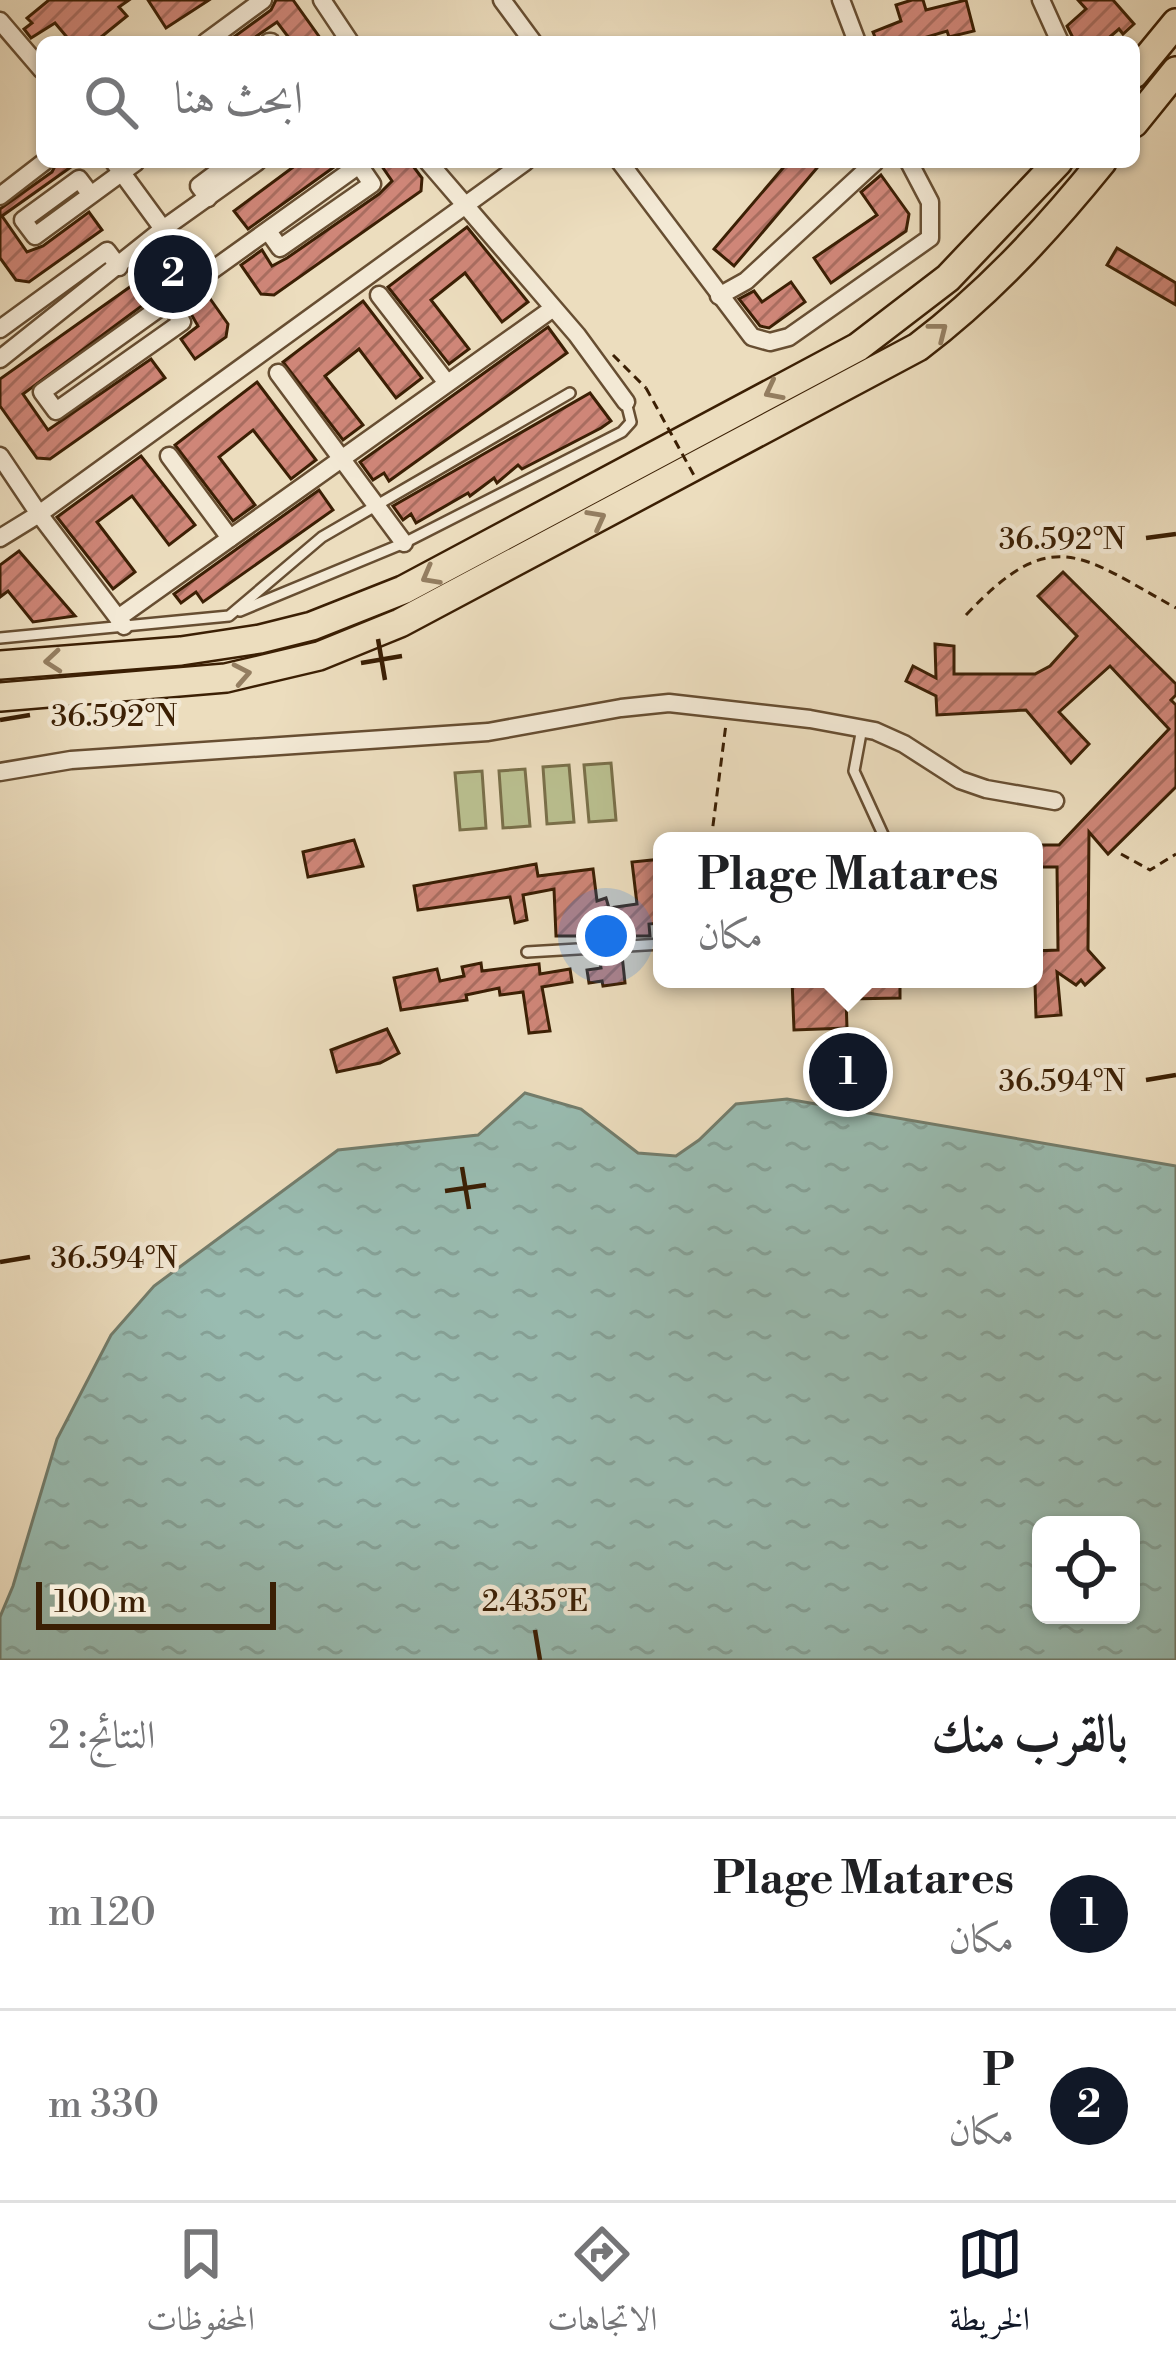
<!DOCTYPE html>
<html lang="ar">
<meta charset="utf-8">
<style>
:root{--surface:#fff;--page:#f6f6f6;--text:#202124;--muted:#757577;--line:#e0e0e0;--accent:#111827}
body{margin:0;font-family:"Libre Bodoni",Amiri,serif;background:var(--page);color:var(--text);direction:rtl}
.controls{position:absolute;right:36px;bottom:36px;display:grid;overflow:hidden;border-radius:18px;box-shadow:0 3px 9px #0004}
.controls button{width:108px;height:108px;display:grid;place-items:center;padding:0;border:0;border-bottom:3px solid var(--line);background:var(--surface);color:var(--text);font:60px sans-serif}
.scale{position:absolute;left:36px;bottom:30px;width:240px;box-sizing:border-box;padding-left:12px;border:6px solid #3b1f04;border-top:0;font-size:33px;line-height:42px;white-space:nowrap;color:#3b1f04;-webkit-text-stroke:9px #f3e9d5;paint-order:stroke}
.you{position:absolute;left:606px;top:936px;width:42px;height:42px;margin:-30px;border:9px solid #fff;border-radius:50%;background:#1a73e8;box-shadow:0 0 0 18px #1a73e833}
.badge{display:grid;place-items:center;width:78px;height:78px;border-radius:50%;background:var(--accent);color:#fff;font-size:39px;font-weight:700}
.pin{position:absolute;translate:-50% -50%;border:6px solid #fff;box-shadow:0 3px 12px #0006}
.popup{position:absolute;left:653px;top:832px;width:390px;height:156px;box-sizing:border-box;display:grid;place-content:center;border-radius:18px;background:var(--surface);filter:drop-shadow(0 3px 9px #0005);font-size:39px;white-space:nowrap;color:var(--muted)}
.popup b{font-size:45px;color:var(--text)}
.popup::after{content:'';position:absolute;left:50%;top:100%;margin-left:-24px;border:24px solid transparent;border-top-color:var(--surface)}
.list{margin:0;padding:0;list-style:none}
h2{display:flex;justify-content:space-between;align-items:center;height:156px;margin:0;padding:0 48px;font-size:51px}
h2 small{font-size:39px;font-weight:400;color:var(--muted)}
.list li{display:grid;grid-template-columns:78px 1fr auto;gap:36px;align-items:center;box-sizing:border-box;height:192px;padding:0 48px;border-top:3px solid var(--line)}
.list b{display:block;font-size:45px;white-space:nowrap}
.list p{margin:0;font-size:39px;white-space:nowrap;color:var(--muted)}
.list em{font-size:39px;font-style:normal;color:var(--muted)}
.icon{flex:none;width:66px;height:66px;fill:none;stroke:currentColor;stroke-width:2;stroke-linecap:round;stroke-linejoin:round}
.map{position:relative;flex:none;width:1176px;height:1660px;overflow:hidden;direction:ltr}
.search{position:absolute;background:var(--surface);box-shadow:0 3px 9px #0004;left:36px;right:36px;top:36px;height:132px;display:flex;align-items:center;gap:30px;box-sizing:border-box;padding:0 42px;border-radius:18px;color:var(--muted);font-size:45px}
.sheet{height:540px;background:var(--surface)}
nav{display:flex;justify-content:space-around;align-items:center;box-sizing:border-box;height:168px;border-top:3px solid var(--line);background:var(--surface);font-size:33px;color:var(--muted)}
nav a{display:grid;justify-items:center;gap:6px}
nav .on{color:var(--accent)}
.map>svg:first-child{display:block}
.green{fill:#bac090;stroke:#7a704a;stroke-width:3}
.water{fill:url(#water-ripples);stroke:#737d6c;stroke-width:3;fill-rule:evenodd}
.building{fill:url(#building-hatch);stroke:#3b1f04;stroke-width:3}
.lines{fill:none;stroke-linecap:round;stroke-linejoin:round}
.service-casing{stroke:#674e32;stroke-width:14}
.minor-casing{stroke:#674e32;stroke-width:21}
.trunk-casing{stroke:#3b1f04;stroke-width:32}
.path{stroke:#3b1f04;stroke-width:3;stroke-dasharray:9 6;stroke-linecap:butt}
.service{stroke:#f3e9d5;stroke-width:9}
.minor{stroke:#f3e9d5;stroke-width:16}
.trunk{stroke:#ecddbe;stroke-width:27}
.path-bridge{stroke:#3b1f04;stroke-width:3;stroke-dasharray:9 6;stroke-linecap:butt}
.oneway{stroke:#947e61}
.ticks{fill:none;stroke:#3b1f04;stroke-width:4.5}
.ticks-label{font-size:30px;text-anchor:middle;fill:#3b1f04;stroke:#f3e9d5;stroke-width:9;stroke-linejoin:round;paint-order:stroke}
</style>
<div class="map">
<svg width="1176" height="1660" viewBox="0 0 1176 1660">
<defs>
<pattern id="water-ripples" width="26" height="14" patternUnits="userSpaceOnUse" patternTransform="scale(3)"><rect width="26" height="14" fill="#99bcb1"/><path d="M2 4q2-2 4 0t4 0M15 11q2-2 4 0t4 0" fill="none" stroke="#85a197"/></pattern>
<pattern id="building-hatch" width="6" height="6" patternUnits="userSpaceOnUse" patternTransform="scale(3)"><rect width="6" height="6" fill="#cf8678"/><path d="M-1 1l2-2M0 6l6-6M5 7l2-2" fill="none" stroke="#a96d60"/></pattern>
</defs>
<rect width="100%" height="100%" fill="#ecddbe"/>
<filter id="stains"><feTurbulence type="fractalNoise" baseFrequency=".00167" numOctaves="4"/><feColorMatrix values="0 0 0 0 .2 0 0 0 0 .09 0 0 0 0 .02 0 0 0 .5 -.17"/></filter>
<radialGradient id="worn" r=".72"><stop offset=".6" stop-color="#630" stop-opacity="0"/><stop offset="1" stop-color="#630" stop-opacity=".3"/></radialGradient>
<g class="green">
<path d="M 611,763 L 616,820 L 589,822 L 584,765 Z"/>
<path d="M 569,765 L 574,822 L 547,824 L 543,767 Z"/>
<path d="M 525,769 L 530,826 L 503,828 L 499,771 Z"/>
<path d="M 482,771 L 486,828 L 460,830 L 455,773 Z"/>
</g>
<path class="water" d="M 525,1093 L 581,1109 L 638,1153 L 676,1156 L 699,1140 L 736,1104 L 787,1099 L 1176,1166 L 1176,1660 L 0,1660 L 0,1617 L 13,1586 L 57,1439 L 111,1335 L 154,1286 L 338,1150 L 478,1135 ZM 1041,1525 L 1131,1525 L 1131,1615 L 1041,1615 Z"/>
<g class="building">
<path d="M 49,0 L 129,0 L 119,7 L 127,16 L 95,42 L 71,42 L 55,23 L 31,38 L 24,29 L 32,23 L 27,18 Z"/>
<path d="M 148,0 L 209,0 L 166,28 Z"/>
<path d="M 276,0 L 293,0 L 323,42 L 292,42 L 277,22 L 248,42 L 227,42 L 271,10 Z"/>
<path d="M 912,0 L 923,0 L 926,10 L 966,0 L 974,31 L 949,37 L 947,31 L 910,42 L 877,42 L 873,32 L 901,21 L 896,5 Z"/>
<path d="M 1078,0 L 1113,0 L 1134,24 L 1123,34 L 1119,29 L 1104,42 L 1075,42 L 1067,26 L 1086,9 Z"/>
<path d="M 57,162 L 78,162 L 2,216 L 27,252 L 43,246 L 89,212 L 102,230 L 29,282 L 16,280 L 0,258 L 0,209 L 52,172 Z"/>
<path d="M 300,162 L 341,162 L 248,229 L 234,211 Z"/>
<path d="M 379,162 L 410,162 L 422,178 L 421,191 L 274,295 L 261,294 L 241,265 L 262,250 L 272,266 L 287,258 L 379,194 L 392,181 Z"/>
<path d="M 788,162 L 822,162 L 734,266 L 714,249 Z"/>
<path d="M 881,175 L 909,214 L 906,231 L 831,283 L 814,258 L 877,215 L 861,192 Z"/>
<path d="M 467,227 L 528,302 L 502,322 L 465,273 L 431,300 L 469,349 L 449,364 L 388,287 Z"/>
<path d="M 1117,248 L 1176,283 L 1176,305 L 1107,265 Z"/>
<path d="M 171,262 L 182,276 L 23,394 L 48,430 L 151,359 L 165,378 L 50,459 L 37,458 L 0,406 L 0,379 L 151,272 L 154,275 Z"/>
<path d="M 791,282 L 805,302 L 769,328 L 760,326 L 739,299 L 754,291 L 762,302 Z"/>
<path d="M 206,293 L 228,324 L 226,337 L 195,359 L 181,339 L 198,326 L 186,305 Z"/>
<path d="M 363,301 L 422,378 L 396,398 L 359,349 L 325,376 L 363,425 L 343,440 L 283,362 Z"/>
<path d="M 548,327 L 567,353 L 389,481 L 384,473 L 373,480 L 360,462 Z"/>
<path d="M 257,382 L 316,460 L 291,479 L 253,430 L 219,457 L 255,505 L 233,521 L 175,445 Z"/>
<path d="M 590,393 L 611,421 L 601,428 L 522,469 L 518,465 L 497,483 L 494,478 L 470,496 L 468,493 L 416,523 L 411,514 L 403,520 L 393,506 Z"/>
<path d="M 141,456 L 195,525 L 169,545 L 132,496 L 97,522 L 135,572 L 113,589 L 57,517 Z"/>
<path d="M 319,490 L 333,510 L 203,602 L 196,592 L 181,603 L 174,594 Z"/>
<path d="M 19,551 L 75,616 L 33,622 L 8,591 L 0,597 L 0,565 Z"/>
<path d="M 1063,572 L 1176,684 L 1176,695 L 1171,700 L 1176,705 L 1176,787 L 1108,854 L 1089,832 L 1088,950 L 1104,968 L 1085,985 L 1081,980 L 1076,985 L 1057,972 L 1061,1015 L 1036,1017 L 1034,951 L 1058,950 L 1057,867 L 1034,867 L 1034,845 L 1059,845 L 1169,729 L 1110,666 L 1059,712 L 1089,744 L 1071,763 L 1026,710 L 937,715 L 936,696 L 906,681 L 913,666 L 936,678 L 935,644 L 954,646 L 954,674 L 1035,674 L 1050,666 L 1077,636 L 1038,596 Z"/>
<path d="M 354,840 L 363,866 L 308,877 L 303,852 Z"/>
<path d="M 662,859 L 662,886 L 657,886 L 661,923 L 649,924 L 650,936 L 556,936 L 554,889 L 523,895 L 527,920 L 515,923 L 510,897 L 418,910 L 414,886 L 536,864 L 538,876 L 593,869 L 597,901 L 606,898 L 609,908 L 637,904 L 632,862 Z"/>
<path d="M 622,955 L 625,983 L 603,986 L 602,981 L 589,983 L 587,970 L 601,968 L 599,957 Z"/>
<path d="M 481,963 L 482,971 L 539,964 L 540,974 L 570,969 L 572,982 L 542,987 L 550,1031 L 529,1033 L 523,992 L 500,995 L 499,988 L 466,995 L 467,1000 L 401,1010 L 394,978 L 437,969 L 440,981 L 464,976 L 462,967 Z"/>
<path d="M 792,979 L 900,979 L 900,998 L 846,999 L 847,1028 L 794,1030 Z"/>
<path d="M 387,1029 L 399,1053 L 380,1063 L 337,1072 L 331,1050 Z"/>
</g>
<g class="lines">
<defs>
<g id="service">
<path d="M 240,611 L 404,543 L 622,432 L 631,422 L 626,402"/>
<path d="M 0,638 L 229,616 L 322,537 L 570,393"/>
<path d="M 862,728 L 854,771 L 886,841"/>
<path d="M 527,952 L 662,944"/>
</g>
<g id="minor">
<path d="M 322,0 L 350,42"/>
<path d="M 502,0 L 533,42"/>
<path d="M 841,0 L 857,42"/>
<path d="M 1041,0 L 1060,42"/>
<path d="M 0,21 L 42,70"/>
<path d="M 206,42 L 263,0"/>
<path d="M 269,42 L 271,42"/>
<path d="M 114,162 L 199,278"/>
<path d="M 428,162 L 577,335 L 626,402"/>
<path d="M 620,162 L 752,337 L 770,342 L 789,337 L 930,238 L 930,202 L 909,162"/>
<path d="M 91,195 L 79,179 L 23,220 L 35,236 L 136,162"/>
<path d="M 0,196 L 44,162"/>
<path d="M 208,198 L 199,186 L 231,162"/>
<path d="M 379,295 L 447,383"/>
<path d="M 719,296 L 746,281 L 875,162"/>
<path d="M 168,302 L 182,322 L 56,411 L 42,392 L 359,165 L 372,184 L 280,248 L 268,231"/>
<path d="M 0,329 L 107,251 L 119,267"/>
<path d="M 0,359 L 163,229 L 257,162"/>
<path d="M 278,373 L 404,543"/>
<path d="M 0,456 L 39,514 L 0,538"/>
<path d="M 169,456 L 230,538"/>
<path d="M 118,618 L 552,309"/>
<path d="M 124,626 L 39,514 L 525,162"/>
<path d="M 0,772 L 71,760 L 488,732 L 621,708 L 669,703 L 810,719 L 875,731 L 904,744 L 960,780 L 986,789 L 1055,801"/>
</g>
<g id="trunk">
<path d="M 1134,74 L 1176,23"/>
<path d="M 1134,123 L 1176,71"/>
<path d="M 0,665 L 181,651 L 260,639 L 312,626 L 403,590 L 858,347 L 948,278 L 1058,162"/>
<path d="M 0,697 L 226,678 L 319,656 L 400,623 L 918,347 C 989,293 1046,231 1102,162"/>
</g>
</defs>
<use href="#service" class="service-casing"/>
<use href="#minor" class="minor-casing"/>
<use href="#trunk" class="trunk-casing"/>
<g class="path">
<path d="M 613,355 L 646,388"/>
<path d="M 966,615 C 1052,523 1080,555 1176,608"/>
<path d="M 711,841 L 726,724"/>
<path d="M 1121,854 L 1150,870 L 1176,854"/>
</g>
<use href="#service" class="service"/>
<use href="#minor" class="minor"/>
<use href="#trunk" class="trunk"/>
<path class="path-bridge" d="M 646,388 L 696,479"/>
</g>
<defs><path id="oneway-chevron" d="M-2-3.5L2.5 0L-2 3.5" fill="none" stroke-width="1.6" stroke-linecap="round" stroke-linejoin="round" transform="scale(3)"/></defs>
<g class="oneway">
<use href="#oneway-chevron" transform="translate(939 331) rotate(-38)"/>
<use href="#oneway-chevron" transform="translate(773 391) rotate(153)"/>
<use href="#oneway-chevron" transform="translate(597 519) rotate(-28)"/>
<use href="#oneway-chevron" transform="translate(430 576) rotate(151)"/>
<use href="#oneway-chevron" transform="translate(53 661) rotate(175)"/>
<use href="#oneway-chevron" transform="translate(242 674) rotate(-11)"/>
</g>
<path class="ticks" d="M 1146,538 L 1176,534M 378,639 L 385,680M 361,663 L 402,656M 0,720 L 30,715M 1146,1080 L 1176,1075M 462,1167 L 469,1209M 445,1191 L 486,1185M 0,1262 L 30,1257M 535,1630 L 540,1660"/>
<g class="ticks-label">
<text x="1062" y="549">36.592°N</text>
<text x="114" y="726">36.592°N</text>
<text x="1062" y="1091">36.594°N</text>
<text x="114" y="1268">36.594°N</text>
<text x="535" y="1611">2.435°E</text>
</g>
<rect width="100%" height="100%" filter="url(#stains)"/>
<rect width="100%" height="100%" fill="url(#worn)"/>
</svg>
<div class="controls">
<button><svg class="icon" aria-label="locate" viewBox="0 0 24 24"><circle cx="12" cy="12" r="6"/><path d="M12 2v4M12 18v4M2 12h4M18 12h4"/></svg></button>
</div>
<div class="scale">100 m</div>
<div class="you"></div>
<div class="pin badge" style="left:848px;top:1072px">1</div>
<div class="popup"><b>Plage Matares</b>مكان</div>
<div class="pin badge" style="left:173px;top:274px">2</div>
<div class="search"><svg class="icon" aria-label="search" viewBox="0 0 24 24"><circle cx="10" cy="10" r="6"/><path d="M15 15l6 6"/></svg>ابحث هنا</div>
</div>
<section class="sheet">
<h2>بالقرب منك<small>النتائج: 2</small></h2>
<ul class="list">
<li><span class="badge">1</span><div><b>Plage Matares</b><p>مكان</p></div><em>120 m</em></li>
<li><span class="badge">2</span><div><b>P</b><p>مكان</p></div><em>330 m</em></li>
</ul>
</section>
<nav>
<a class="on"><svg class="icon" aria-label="map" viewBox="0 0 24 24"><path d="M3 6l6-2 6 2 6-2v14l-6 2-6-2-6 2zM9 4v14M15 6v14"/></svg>الخريطة</a>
<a><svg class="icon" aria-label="directions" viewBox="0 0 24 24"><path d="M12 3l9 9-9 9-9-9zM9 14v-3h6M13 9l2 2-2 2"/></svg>الاتجاهات</a>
<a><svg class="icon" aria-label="saved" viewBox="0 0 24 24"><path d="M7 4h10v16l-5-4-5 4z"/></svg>المحفوظات</a>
</nav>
